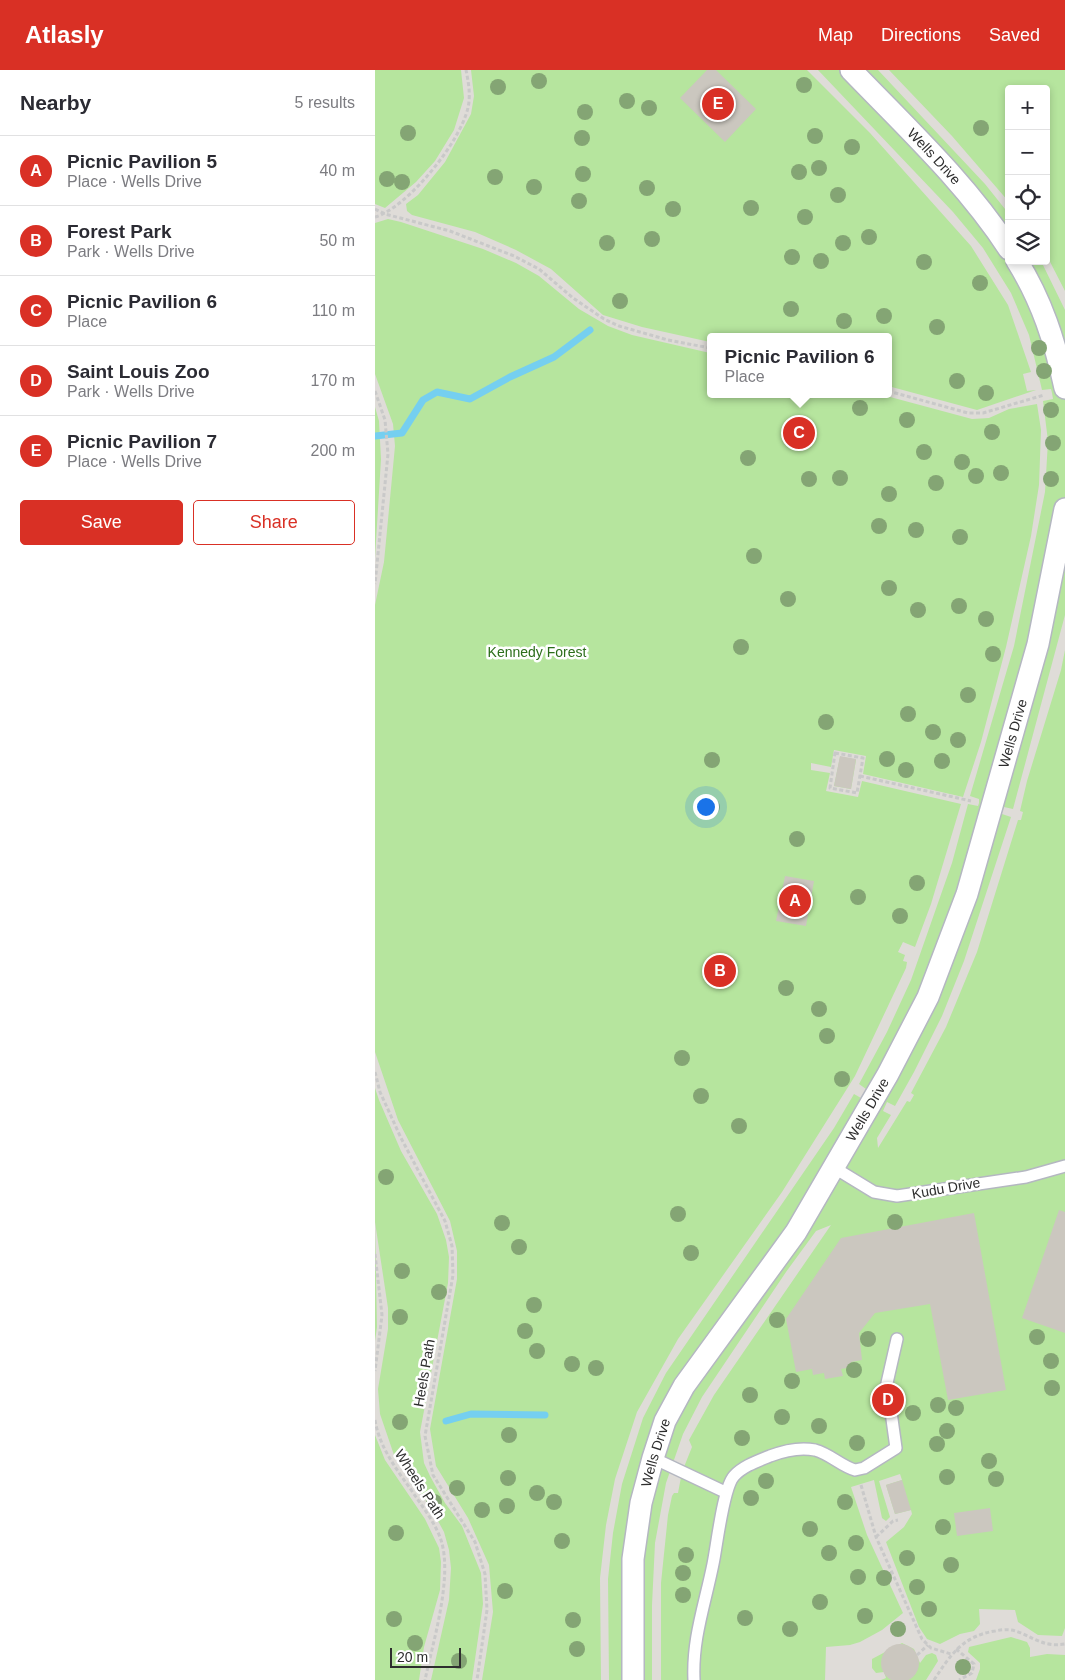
<!DOCTYPE html>
<meta charset="utf-8">
<style>
:root{--surface:#fff;--page:#f2f2f3;--text:#2b2b33;--muted:#7c7c81;--line:#e1e1e2;--accent:#d93025}
body{margin:0;font-family:Helvetica,sans-serif;background:var(--page);color:var(--text)}
.controls{position:absolute;right:15px;top:15px;display:grid;overflow:hidden;border-radius:5px;box-shadow:0 2px 8px #0003}
.controls button{width:45px;height:45px;display:grid;place-items:center;padding:0;border:0;border-bottom:1px solid var(--line);background:var(--surface);color:var(--text);font:25px sans-serif}
.scale{position:absolute;left:15px;bottom:12px;width:71px;box-sizing:border-box;padding-left:5px;border:2px solid #2e2e2e;border-top:0;font-size:14px;line-height:18px;white-space:nowrap;color:#2e2e2e;-webkit-text-stroke:4px #fff;paint-order:stroke}
.you{position:absolute;left:330px;top:736px;width:18px;height:18px;margin:-12px;border:4px solid #fff;border-radius:50%;background:#1a73e8;box-shadow:0 0 0 8px #1a73e833}
.badge{display:grid;place-items:center;width:32px;height:32px;border-radius:50%;background:var(--accent);color:#fff;font-size:16px;font-weight:700}
.pin{position:absolute;translate:-50% -50%;border:2px solid #fff;box-shadow:0 1px 5px #0006}
.popup{position:absolute;left:332px;top:263px;width:185px;height:65px;box-sizing:border-box;display:grid;place-content:center;border-radius:5px;background:var(--surface);filter:drop-shadow(0 1px 4px #0005);font-size:16px;white-space:nowrap;color:var(--muted)}
.popup b{font-size:19px;color:var(--text)}
.popup::after{content:'';position:absolute;left:50%;top:100%;margin-left:-10px;border:10px solid transparent;border-top-color:var(--surface)}
.list{margin:0;padding:0;list-style:none}
h2{display:flex;justify-content:space-between;align-items:center;height:65px;margin:0;padding:0 20px;font-size:21px}
h2 small{font-size:16px;font-weight:400;color:var(--muted)}
.list li{display:grid;grid-template-columns:32px 1fr auto;gap:15px;align-items:center;box-sizing:border-box;height:70px;padding:0 20px;border-top:1px solid var(--line)}
.list b{display:block;font-size:19px;white-space:nowrap}
.list p{margin:0;font-size:16px;white-space:nowrap;color:var(--muted)}
.list em{font-size:16px;font-style:normal;color:var(--muted)}
.actions{display:flex;gap:10px;padding:15px 20px}
.actions a{flex:1;padding:11px 0;border:1px solid var(--accent);border-radius:5px;text-align:center;font-size:18px;color:var(--accent)}
.actions .main{background:var(--accent);color:#fff}
.icon{flex:none;width:28px;height:28px;fill:none;stroke:currentColor;stroke-width:2;stroke-linecap:round;stroke-linejoin:round}
.map{position:relative;flex:none;width:690px;height:1610px;overflow:hidden}
header{display:flex;align-items:center;gap:30px;box-sizing:border-box;height:70px;padding:0 25px;background:var(--accent);color:#fff}
header strong{font-size:24px}
nav{display:flex;gap:28px;margin-inline-start:auto;font-size:18px}
main{display:flex}
aside{flex:1;background:var(--surface)}
.map>svg:first-child{display:block}
.green{fill:#b6e59e;fill-rule:evenodd}
.plaza{fill:#dfdcd8;fill-rule:evenodd}
.lines{fill:none;stroke-linecap:round;stroke-linejoin:round}
.stream{stroke:#75cff0;stroke-width:7}
.building{fill:#cbc7bf}
.lane-casing{stroke:#b4b7c1;stroke-width:14}
.street-casing{stroke:#b4b7c1;stroke-width:24}
.path{stroke:#c9c9c9;stroke-width:3;stroke-dasharray:4 2.5;stroke-linecap:butt}
.lane{stroke:#fff;stroke-width:11}
.street{stroke:#fff;stroke-width:21}
.tree{fill:#84a574}
.labels{text-anchor:middle;dominant-baseline:central;stroke-width:5;stroke-linejoin:round;paint-order:stroke}
.street-label{font-size:14px;fill:#2e2e2e;stroke:#fff}
.park-label{font-size:14px;fill:#2c6e1b;stroke:#fff}
</style>
<header>
<strong>Atlasly</strong>
<nav><a>Map</a><a>Directions</a><a>Saved</a></nav>
</header>
<main>
<aside>
<h2>Nearby<small>5 results</small></h2>
<ul class="list">
<li><span class="badge">A</span><div><b>Picnic Pavilion 5</b><p>Place · Wells Drive</p></div><em>40 m</em></li>
<li><span class="badge">B</span><div><b>Forest Park</b><p>Park · Wells Drive</p></div><em>50 m</em></li>
<li><span class="badge">C</span><div><b>Picnic Pavilion 6</b><p>Place</p></div><em>110 m</em></li>
<li><span class="badge">D</span><div><b>Saint Louis Zoo</b><p>Park · Wells Drive</p></div><em>170 m</em></li>
<li><span class="badge">E</span><div><b>Picnic Pavilion 7</b><p>Place · Wells Drive</p></div><em>200 m</em></li>
</ul>
<div class="actions"><a class="main">Save</a><a>Share</a></div>
</aside>
<div class="map">
<svg width="690" height="1610" viewBox="0 0 690 1610">
<rect width="100%" height="100%" fill="#efe9e1"/>
<path class="green" d="M 0,0 L 690,0 L 690,1610 L 0,1610 ZM 634,19 L 671,19 L 671,191 L 634,191 ZM 335,267 L 513,267 L 513,324 L 335,324 Z"/>
<g class="plaza">
<path d="M 86,0 L 96,0 L 99,26 L 96,44 L 70,92 L 43,125 L 31,134 L 32,141 L 37,145 L 100,162 L 141,180 L 176,199 L 228,245 L 267,257 L 335,272 L 335,283 L 257,265 L 233,256 L 204,239 L 164,206 L 141,193 L 108,179 L 26,152 L 13,149 L 0,153 L 0,134 L 10,138 L 41,112 L 60,91 L 79,60 L 89,28 Z"/>
<path d="M 432,0 L 443,0 L 578,142 L 608,178 L 636,223 L 654,265 L 667,320 L 676,319 L 677,323 L 678,329 L 668,331 L 673,371 L 670,422 L 639,576 L 595,726 L 604,729 L 604,733 L 603,736 L 593,734 L 577,793 L 536,910 L 512,962 L 484,1014 L 491,1019 L 486,1028 L 479,1024 L 459,1058 L 291,1303 L 268,1348 L 247,1414 L 238,1463 L 233,1509 L 234,1610 L 226,1610 L 225,1508 L 231,1455 L 240,1409 L 262,1342 L 303,1269 L 407,1122 L 480,1006 L 531,898 L 532,892 L 528,891 L 530,885 L 523,882 L 528,872 L 540,877 L 556,834 L 586,734 L 487,711 L 483,727 L 451,721 L 455,703 L 436,700 L 436,693 L 456,697 L 459,680 L 491,686 L 488,704 L 588,727 L 606,672 L 631,577 L 656,466 L 664,415 L 666,360 L 662,334 L 634,339 L 614,348 L 597,349 L 504,324 L 513,324 L 513,316 L 602,340 L 661,320 L 652,321 L 648,304 L 656,302 L 633,235 L 596,176 L 495,63 ZM 465,687 L 481,690 L 476,719 L 459,716 Z"/>
<path d="M 503,0 L 514,0 L 577,66 L 634,132 L 634,144 L 610,114 Z"/>
<path d="M 671,184 L 690,221 L 690,240 L 666,191 L 671,191 Z"/>
<path d="M 0,304 L 18,354 L 20,376 L 9,492 L 0,535 L 0,488 L 6,389 L 4,351 L 0,337 Z"/>
<path d="M 690,545 L 690,580 L 686,600 L 652,711 L 645,741 L 648,742 L 646,750 L 643,750 L 602,882 L 571,957 L 536,1023 L 539,1025 L 535,1032 L 532,1031 L 503,1078 L 502,1068 L 516,1045 L 508,1041 L 512,1032 L 520,1036 L 539,1002 L 567,946 L 589,891 L 636,747 L 627,744 L 627,741 L 629,737 L 638,739 Z"/>
<path d="M 0,982 L 23,1050 L 75,1151 L 82,1181 L 82,1209 L 55,1359 L 61,1396 L 93,1448 L 114,1495 L 118,1542 L 107,1610 L 97,1610 L 108,1534 L 106,1503 L 87,1456 L 70,1433 L 55,1406 L 49,1393 L 45,1362 L 73,1213 L 74,1187 L 71,1170 L 62,1144 L 26,1081 L 4,1030 L 0,1018 Z"/>
<path d="M 0,1152 L 13,1238 L 13,1259 L 3,1319 L 5,1344 L 19,1385 L 56,1438 L 69,1462 L 74,1480 L 76,1498 L 74,1530 L 56,1610 L 44,1610 L 49,1577 L 65,1520 L 66,1492 L 64,1478 L 50,1449 L 10,1390 L 0,1365 L 0,1271 L 2,1257 Z"/>
<path d="M 456,1155 L 339,1325 L 314,1370 L 317,1377 L 307,1402 L 303,1423 L 299,1423 L 297,1426 L 293,1445 L 286,1513 L 286,1610 L 277,1610 L 277,1535 L 280,1473 L 291,1413 L 308,1364 L 327,1327 L 411,1202 L 441,1161 Z"/>
<path d="M 525,1404 L 527,1410 L 511,1415 L 520,1444 L 536,1440 L 537,1444 L 529,1457 L 511,1472 L 544,1557 L 552,1569 L 565,1574 L 585,1564 L 599,1561 L 605,1554 L 604,1539 L 640,1540 L 643,1552 L 663,1565 L 687,1566 L 690,1558 L 690,1585 L 672,1584 L 655,1587 L 655,1578 L 652,1572 L 636,1567 L 594,1577 L 593,1582 L 605,1593 L 605,1599 L 601,1610 L 551,1610 L 563,1591 L 561,1585 L 557,1583 L 551,1585 L 545,1593 L 539,1579 L 527,1573 L 497,1589 L 497,1598 L 501,1603 L 509,1602 L 511,1608 L 506,1610 L 450,1610 L 451,1577 L 475,1575 L 485,1572 L 507,1560 L 528,1543 L 492,1465 L 476,1417 L 499,1410 L 507,1448 L 511,1451 L 515,1447 L 504,1411 Z"/>
</g>
<g class="lines">
<g class="stream">
<path d="M 0,366 L 27,363 L 48,330 L 62,322 L 95,329 L 135,307 L 179,287 L 215,260"/>
<path d="M 71,1351 L 96,1344 L 170,1345"/>
</g>
</g>
<g class="building">
<path d="M 332,0 L 341,0 L 381,39 L 350,72 L 305,28 Z"/>
<path d="M 412,350 L 438,353 L 436,377 L 409,374 Z"/>
<path d="M 465,686 L 481,689 L 476,719 L 459,716 Z"/>
<path d="M 410,806 L 439,811 L 431,856 L 401,851 Z"/>
<path d="M 684,1140 L 690,1142 L 690,1263 L 647,1248 Z"/>
<path d="M 599,1143 L 631,1320 L 573,1330 L 555,1234 L 500,1243 L 484,1263 L 487,1290 L 476,1292 L 477,1297 L 466,1299 L 468,1306 L 450,1309 L 449,1303 L 438,1305 L 437,1299 L 421,1302 L 411,1249 L 466,1168 Z"/>
<path d="M 527,1410 L 536,1440 L 520,1444 L 511,1415 Z"/>
<path d="M 615,1438 L 618,1461 L 582,1466 L 579,1443 Z"/>
<circle cx="525" cy="1593" r="19"/>
</g>
<g class="lines">
<defs>
<g id="lane">
<path d="M 458,1097 L 499,1122 L 522,1126 L 651,1107 L 690,1096"/>
<path d="M 278,1388 L 350,1422"/>
<path d="M 319,1610 C 317,1569 330,1534 338,1494 C 342,1475 348,1418 359,1406 C 368,1396 383,1391 395,1386 C 408,1381 425,1377 440,1380 C 455,1384 466,1396 480,1400 L 489,1398 L 521,1378 L 512,1313 L 522,1269"/>
</g>
<g id="street">
<path id="s1" d="M 476,0 C 531,57 591,113 634,179"/>
<path d="M 642,191 C 667,231 680,272 690,318"/>
<path id="s2" d="M 258,1610 L 258,1489 L 266,1433 L 278,1388 L 290,1351 L 309,1316 L 421,1162 L 513,1004 L 553,927 L 592,824 L 663,574 L 690,439"/>
</g>
</defs>
<use href="#lane" class="lane-casing"/>
<use href="#street" class="street-casing"/>
<g class="path">
<path d="M 0,139 L 10,144 L 75,161 L 139,186 L 164,199 L 198,228 L 229,249 L 244,256 L 293,270 L 335,278"/>
<path d="M 0,147 C 33,138 92,65 94,31 C 95,20 93,10 91,0"/>
<path d="M 0,321 L 10,350 L 13,384 L 0,514"/>
<path d="M 513,321 L 593,343 L 608,343 L 669,325"/>
<path d="M 460,683 L 488,688 L 482,723 L 455,718 Z"/>
<path d="M 485,706 L 596,731"/>
<path d="M 0,1002 L 5,1022 L 26,1068 L 70,1151 L 77,1176 L 78,1205 L 50,1366 L 58,1405 L 100,1472 L 110,1504 L 112,1540 L 102,1610"/>
<path d="M 0,1184 L 7,1245 L 0,1301"/>
<path d="M 0,1350 C 5,1380 24,1402 41,1427 C 50,1440 61,1455 66,1470 C 78,1507 58,1572 50,1610"/>
<path d="M 486,1415 L 501,1467 L 547,1569 L 556,1578 L 576,1584"/>
<path d="M 501,1467 L 518,1451 L 523,1450"/>
<path d="M 581,1579 L 599,1594 L 597,1603 L 584,1610"/>
<path d="M 542,1585 L 553,1575"/>
<path d="M 559,1610 C 576,1584 588,1566 620,1561 C 629,1559 637,1559 646,1563 C 662,1570 671,1577 690,1574"/>
</g>
<use href="#lane" class="lane"/>
<use href="#street" class="street"/>
</g>
<g class="tree">
<circle cx="164" cy="11" r="8"/>
<circle cx="429" cy="15" r="8"/>
<circle cx="123" cy="17" r="8"/>
<circle cx="252" cy="31" r="8"/>
<circle cx="274" cy="38" r="8"/>
<circle cx="210" cy="42" r="8"/>
<circle cx="606" cy="58" r="8"/>
<circle cx="33" cy="63" r="8"/>
<circle cx="440" cy="66" r="8"/>
<circle cx="207" cy="68" r="8"/>
<circle cx="477" cy="77" r="8"/>
<circle cx="444" cy="98" r="8"/>
<circle cx="424" cy="102" r="8"/>
<circle cx="208" cy="104" r="8"/>
<circle cx="120" cy="107" r="8"/>
<circle cx="12" cy="109" r="8"/>
<circle cx="27" cy="112" r="8"/>
<circle cx="159" cy="117" r="8"/>
<circle cx="272" cy="118" r="8"/>
<circle cx="463" cy="125" r="8"/>
<circle cx="204" cy="131" r="8"/>
<circle cx="376" cy="138" r="8"/>
<circle cx="298" cy="139" r="8"/>
<circle cx="430" cy="147" r="8"/>
<circle cx="494" cy="167" r="8"/>
<circle cx="277" cy="169" r="8"/>
<circle cx="232" cy="173" r="8"/>
<circle cx="468" cy="173" r="8"/>
<circle cx="417" cy="187" r="8"/>
<circle cx="446" cy="191" r="8"/>
<circle cx="549" cy="192" r="8"/>
<circle cx="605" cy="213" r="8"/>
<circle cx="245" cy="231" r="8"/>
<circle cx="416" cy="239" r="8"/>
<circle cx="509" cy="246" r="8"/>
<circle cx="469" cy="251" r="8"/>
<circle cx="562" cy="257" r="8"/>
<circle cx="664" cy="278" r="8"/>
<circle cx="669" cy="301" r="8"/>
<circle cx="582" cy="311" r="8"/>
<circle cx="611" cy="323" r="8"/>
<circle cx="485" cy="338" r="8"/>
<circle cx="676" cy="340" r="8"/>
<circle cx="532" cy="350" r="8"/>
<circle cx="617" cy="362" r="8"/>
<circle cx="678" cy="373" r="8"/>
<circle cx="549" cy="382" r="8"/>
<circle cx="373" cy="388" r="8"/>
<circle cx="587" cy="392" r="8"/>
<circle cx="626" cy="403" r="8"/>
<circle cx="601" cy="406" r="8"/>
<circle cx="465" cy="408" r="8"/>
<circle cx="434" cy="409" r="8"/>
<circle cx="676" cy="409" r="8"/>
<circle cx="561" cy="413" r="8"/>
<circle cx="514" cy="424" r="8"/>
<circle cx="504" cy="456" r="8"/>
<circle cx="541" cy="460" r="8"/>
<circle cx="585" cy="467" r="8"/>
<circle cx="379" cy="486" r="8"/>
<circle cx="514" cy="518" r="8"/>
<circle cx="413" cy="529" r="8"/>
<circle cx="584" cy="536" r="8"/>
<circle cx="543" cy="540" r="8"/>
<circle cx="611" cy="549" r="8"/>
<circle cx="366" cy="577" r="8"/>
<circle cx="618" cy="584" r="8"/>
<circle cx="593" cy="625" r="8"/>
<circle cx="533" cy="644" r="8"/>
<circle cx="451" cy="652" r="8"/>
<circle cx="558" cy="662" r="8"/>
<circle cx="583" cy="670" r="8"/>
<circle cx="512" cy="689" r="8"/>
<circle cx="337" cy="690" r="8"/>
<circle cx="567" cy="691" r="8"/>
<circle cx="531" cy="700" r="8"/>
<circle cx="337" cy="737" r="8"/>
<circle cx="422" cy="769" r="8"/>
<circle cx="542" cy="813" r="8"/>
<circle cx="483" cy="827" r="8"/>
<circle cx="525" cy="846" r="8"/>
<circle cx="411" cy="918" r="8"/>
<circle cx="444" cy="939" r="8"/>
<circle cx="452" cy="966" r="8"/>
<circle cx="307" cy="988" r="8"/>
<circle cx="467" cy="1009" r="8"/>
<circle cx="326" cy="1026" r="8"/>
<circle cx="364" cy="1056" r="8"/>
<circle cx="11" cy="1107" r="8"/>
<circle cx="303" cy="1144" r="8"/>
<circle cx="520" cy="1152" r="8"/>
<circle cx="127" cy="1153" r="8"/>
<circle cx="144" cy="1177" r="8"/>
<circle cx="316" cy="1183" r="8"/>
<circle cx="27" cy="1201" r="8"/>
<circle cx="64" cy="1222" r="8"/>
<circle cx="159" cy="1235" r="8"/>
<circle cx="25" cy="1247" r="8"/>
<circle cx="402" cy="1250" r="8"/>
<circle cx="150" cy="1261" r="8"/>
<circle cx="662" cy="1267" r="8"/>
<circle cx="493" cy="1269" r="8"/>
<circle cx="162" cy="1281" r="8"/>
<circle cx="676" cy="1291" r="8"/>
<circle cx="197" cy="1294" r="8"/>
<circle cx="221" cy="1298" r="8"/>
<circle cx="479" cy="1300" r="8"/>
<circle cx="417" cy="1311" r="8"/>
<circle cx="677" cy="1318" r="8"/>
<circle cx="375" cy="1325" r="8"/>
<circle cx="563" cy="1335" r="8"/>
<circle cx="581" cy="1338" r="8"/>
<circle cx="538" cy="1343" r="8"/>
<circle cx="407" cy="1347" r="8"/>
<circle cx="25" cy="1352" r="8"/>
<circle cx="444" cy="1356" r="8"/>
<circle cx="572" cy="1361" r="8"/>
<circle cx="134" cy="1365" r="8"/>
<circle cx="367" cy="1368" r="8"/>
<circle cx="482" cy="1373" r="8"/>
<circle cx="562" cy="1374" r="8"/>
<circle cx="614" cy="1391" r="8"/>
<circle cx="572" cy="1407" r="8"/>
<circle cx="133" cy="1408" r="8"/>
<circle cx="621" cy="1409" r="8"/>
<circle cx="391" cy="1411" r="8"/>
<circle cx="82" cy="1418" r="8"/>
<circle cx="162" cy="1423" r="8"/>
<circle cx="376" cy="1428" r="8"/>
<circle cx="59" cy="1432" r="8"/>
<circle cx="179" cy="1432" r="8"/>
<circle cx="470" cy="1432" r="8"/>
<circle cx="132" cy="1436" r="8"/>
<circle cx="107" cy="1440" r="8"/>
<circle cx="568" cy="1457" r="8"/>
<circle cx="435" cy="1459" r="8"/>
<circle cx="21" cy="1463" r="8"/>
<circle cx="187" cy="1471" r="8"/>
<circle cx="481" cy="1473" r="8"/>
<circle cx="454" cy="1483" r="8"/>
<circle cx="311" cy="1485" r="8"/>
<circle cx="532" cy="1488" r="8"/>
<circle cx="576" cy="1495" r="8"/>
<circle cx="308" cy="1503" r="8"/>
<circle cx="483" cy="1507" r="8"/>
<circle cx="509" cy="1508" r="8"/>
<circle cx="542" cy="1517" r="8"/>
<circle cx="130" cy="1521" r="8"/>
<circle cx="308" cy="1525" r="8"/>
<circle cx="445" cy="1532" r="8"/>
<circle cx="554" cy="1539" r="8"/>
<circle cx="490" cy="1546" r="8"/>
<circle cx="370" cy="1548" r="8"/>
<circle cx="19" cy="1549" r="8"/>
<circle cx="198" cy="1550" r="8"/>
<circle cx="415" cy="1559" r="8"/>
<circle cx="523" cy="1559" r="8"/>
<circle cx="40" cy="1573" r="8"/>
<circle cx="202" cy="1579" r="8"/>
<circle cx="84" cy="1591" r="8"/>
<circle cx="588" cy="1597" r="8"/>
</g>
<g class="labels">
<g class="street-label">
<text stroke="none"><textPath href="#s1" startOffset="120">Wells Drive</textPath></text>
<text stroke="none"><textPath href="#s2" startOffset="1040">Wells Drive</textPath></text>
<text stroke="none"><textPath href="#s2" startOffset="635">Wells Drive</textPath></text>
<text transform="translate(571 1118) rotate(-10)">Kudu Drive</text>
<text transform="translate(49 1303) rotate(-80)">Heels Path</text>
<text stroke="none"><textPath href="#s2" startOffset="230">Wells Drive</textPath></text>
<text transform="translate(45 1414) rotate(57)">Wheels Path</text>
</g>
<g class="park-label">
<text x="162" y="582">Kennedy Forest</text>
</g>
</g>
</svg>
<div class="controls">
<button>+</button>
<button>−</button>
<button><svg class="icon" aria-label="locate" viewBox="0 0 24 24"><circle cx="12" cy="12" r="6"/><path d="M12 2v4M12 18v4M2 12h4M18 12h4"/></svg></button>
<button><svg class="icon" aria-label="layers" viewBox="0 0 24 24"><path d="M12 4l9 5-9 5-9-5zM3 14l9 5 9-5"/></svg></button>
</div>
<div class="scale">20 m</div>
<div class="you"></div>
<div class="pin badge" style="left:420px;top:831px">A</div>
<div class="pin badge" style="left:345px;top:901px">B</div>
<div class="pin badge" style="left:424px;top:363px">C</div>
<div class="popup"><b>Picnic Pavilion 6</b>Place</div>
<div class="pin badge" style="left:513px;top:1330px">D</div>
<div class="pin badge" style="left:343px;top:34px">E</div>
</div>
</main>
